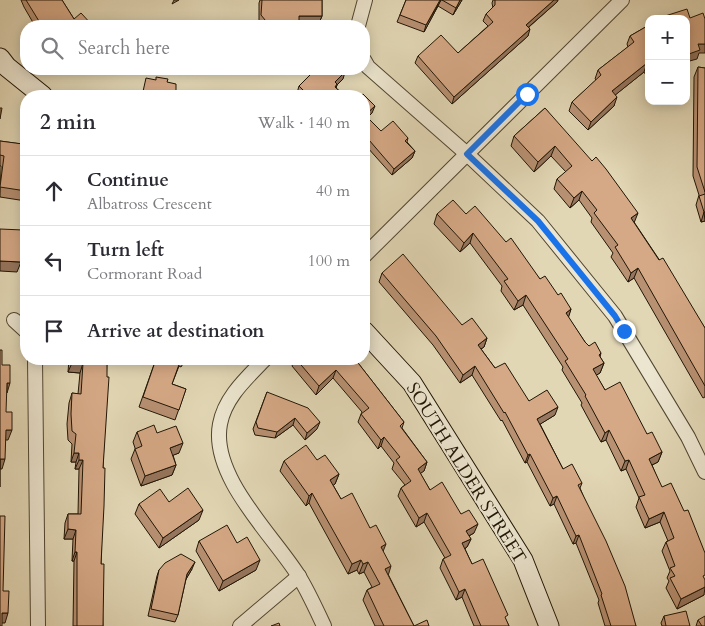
<!DOCTYPE html>
<meta charset="utf-8">
<style>
:root{--surface:#fff;--page:#f7f7f7;--text:#2b2b33;--muted:#7c7c81;--line:#e1e1e2}
body{margin:0;font-family:Cardo,serif;background:var(--page);color:var(--text)}
.controls{position:absolute;right:15px;top:15px;display:grid;overflow:hidden;border-radius:10px;box-shadow:0 2px 12px #0003}
.controls button{width:45px;height:45px;display:grid;place-items:center;padding:0;border:0;border-bottom:1px solid var(--line);background:var(--surface);color:var(--text);font:25px sans-serif}
.stop{position:absolute;width:15px;height:15px;margin:-11px;border:4px solid #1a73e8;border-radius:50%;background:#fff}
.stop.end{background:#1a73e8;border-color:#fff;box-shadow:0 1px 5px #0008}
.list{margin:0;padding:0;list-style:none}
h2{display:flex;justify-content:space-between;align-items:center;height:65px;margin:0;padding:0 20px;font-size:21px}
h2 small{font-size:16px;font-weight:400;color:var(--muted)}
.list li{display:grid;grid-template-columns:32px 1fr auto;gap:15px;align-items:center;box-sizing:border-box;height:70px;padding:0 20px;border-top:1px solid var(--line)}
.list b{display:block;font-size:19px;white-space:nowrap}
.list p{margin:0;font-size:16px;white-space:nowrap;color:var(--muted)}
.list em{font-size:16px;font-style:normal;color:var(--muted)}
.icon{flex:none;width:28px;height:28px;fill:none;stroke:currentColor;stroke-width:2;stroke-linecap:round;stroke-linejoin:round}
.map{position:relative;flex:none;width:705px;height:626px;overflow:hidden}
.search{position:absolute;background:var(--surface);box-shadow:0 2px 12px #0003;left:20px;top:20px;width:350px;height:55px;display:flex;align-items:center;gap:12px;box-sizing:border-box;padding:0 18px;border-radius:20px;color:var(--muted);font-size:19px}
.panel{position:absolute;background:var(--surface);box-shadow:0 2px 12px #0003;left:20px;top:90px;width:350px;height:275px;border-radius:20px}
.map>svg:first-child{display:block}
.lines{fill:none;stroke-linecap:round;stroke-linejoin:round}
.street-casing{stroke:#504631;stroke-width:16}
.secondary-casing{stroke:#201505;stroke-width:21}
.street{stroke:#ece5cf;stroke-width:14}
.secondary{stroke:#ece5cf;stroke-width:19}
.wall{fill:#b89173;stroke:#201505}
.shaded-wall{fill:#96765e;stroke:#201505}
.building{fill:#d6a986;stroke:#201505}
.route{stroke:#1a73e8;stroke-width:6}
.labels{text-anchor:middle;dominant-baseline:central;stroke-width:4;stroke-linejoin:round;paint-order:stroke}
.street-label{font-size:18px;fill:#201505;stroke:#ece5cf}
</style>
<div class="map">
<svg width="705" height="626" viewBox="0 0 705 626">
<rect width="100%" height="100%" fill="#e2d7b5"/>
<filter id="stains"><feTurbulence type="fractalNoise" baseFrequency=".004" numOctaves="4"/><feColorMatrix values="0 0 0 0 .2 0 0 0 0 .09 0 0 0 0 .02 0 0 0 .5 -.17"/></filter>
<radialGradient id="worn" r=".72"><stop offset=".6" stop-color="#630" stop-opacity="0"/><stop offset="1" stop-color="#630" stop-opacity=".3"/></radialGradient>
<g class="lines">
<defs>
<g id="street">
<path d="M 358,26 L 365,0"/>
<path d="M 364,60 L 368,67 L 467,154 L 538,221 L 615,316 L 688,437 L 705,472"/>
<path d="M 364,256 L 622,0"/>
<path d="M 14,320 L 26,331"/>
<path d="M 35,359 L 38,626"/>
<path d="M 265,359 C 247,378 225,397 220,424 C 210,476 272,534 298,575 C 308,591 316,609 324,626"/>
<path d="M 240,626 L 299,576"/>
</g>
<g id="secondary">
<path d="M 0,58 L 7,67 L 43,96"/>
<path d="M 364,331 L 412,383 L 523,560 L 549,626"/>
</g>
</defs>
<use href="#street" class="street-casing"/>
<use href="#secondary" class="secondary-casing"/>
<use href="#street" class="street"/>
<use href="#secondary" class="secondary"/>
</g>
<g class="wall">
<path d="M 21,0 L 62,0 L 74,19 L 93,26 L 35,26 L 24,7 Z"/>
<path d="M 260,0 L 322,0 L 322,16 L 319,23 L 299,22 L 299,26 L 262,26 L 259,22 L 259,3 Z"/>
<path d="M 406,0 L 462,0 L 453,15 L 438,6 L 424,32 L 397,22 Z"/>
<path d="M 493,0 L 558,0 L 557,2 L 529,27 L 528,36 L 452,104 L 415,63 L 418,56 L 458,53 L 488,26 L 483,21 L 486,14 L 493,8 L 492,3 Z"/>
<path d="M 649,25 L 649,75 L 647,77 L 644,72 L 615,95 L 614,106 L 588,130 L 569,111 L 572,102 L 596,80 L 595,79 L 598,70 L 628,47 L 627,44 L 630,36 Z"/>
<path d="M 698,67 L 705,68 L 705,221 L 701,222 L 696,205 L 699,195 L 693,176 L 694,77 Z"/>
<path d="M 343,79 L 337,85 L 336,88 L 345,96 L 300,96 L 297,93 L 299,86 Z"/>
<path d="M 364,96 L 372,113 L 367,117 L 381,131 L 408,138 L 407,142 L 415,151 L 412,158 L 392,175 L 367,147 L 364,150 Z"/>
<path d="M 545,108 L 634,222 L 705,328 L 705,397 L 703,398 L 634,278 L 628,282 L 611,257 L 613,253 L 591,222 L 592,218 L 579,200 L 570,208 L 554,189 L 557,179 L 566,172 L 551,156 L 534,172 L 511,146 L 514,136 Z"/>
<path d="M 26,127 L 26,201 L 0,197 L 1,166 L 0,166 L 0,141 L 21,144 L 22,137 Z"/>
<path d="M 437,214 L 466,214 L 506,242 L 540,279 L 558,295 L 571,309 L 568,317 L 585,342 L 589,346 L 601,353 L 600,357 L 604,363 L 600,373 L 596,375 L 605,390 L 647,434 L 662,452 L 658,462 L 652,465 L 704,595 L 677,609 L 666,588 L 669,581 L 667,578 L 670,571 L 662,551 L 666,542 L 668,541 L 660,522 L 645,528 L 636,507 L 639,498 L 626,469 L 621,471 L 606,440 L 601,442 L 581,405 L 582,403 L 562,370 L 563,367 L 523,305 L 514,310 L 501,291 L 502,286 L 470,243 L 460,252 L 434,224 Z"/>
<path d="M 382,273 L 462,325 L 487,338 L 484,347 L 481,349 L 495,368 L 529,401 L 555,415 L 540,424 L 563,469 L 582,483 L 580,488 L 636,626 L 605,626 L 598,603 L 599,600 L 576,543 L 573,544 L 554,504 L 550,506 L 527,462 L 525,463 L 502,420 L 501,421 L 472,375 L 460,383 L 433,345 L 379,282 Z"/>
<path d="M 69,359 L 107,359 L 103,468 L 101,564 L 103,626 L 73,626 L 74,561 L 72,561 L 73,539 L 64,539 L 65,523 L 68,514 L 78,514 L 79,469 L 75,469 L 76,462 L 71,462 L 72,444 L 68,440 L 67,424 L 69,403 L 72,393 L 78,394 L 80,373 L 68,372 Z"/>
<path d="M 156,359 L 186,359 L 181,367 L 179,366 L 172,384 L 186,389 L 175,420 L 139,407 Z"/>
<path d="M 295,359 L 355,359 L 404,422 L 402,428 L 427,462 L 424,471 L 420,473 L 430,490 L 461,514 L 474,533 L 469,536 L 471,539 L 467,547 L 465,549 L 472,564 L 506,620 L 509,626 L 474,626 L 462,597 L 456,600 L 440,568 L 443,559 L 445,558 L 424,522 L 416,527 L 398,496 L 401,488 L 405,485 L 392,469 L 394,463 L 381,446 L 378,449 L 358,422 L 361,414 L 362,412 L 333,378 L 316,395 L 292,366 Z"/>
<path d="M 267,392 L 317,429 L 305,440 L 293,425 L 275,438 L 255,435 L 253,429 Z"/>
<path d="M 137,432 L 157,433 L 179,453 L 173,455 L 176,465 L 172,475 L 141,486 L 131,459 L 135,449 L 135,448 L 133,442 Z"/>
<path d="M 317,460 L 339,474 L 335,484 L 333,485 L 341,499 L 370,528 L 383,551 L 388,574 L 414,626 L 375,626 L 363,600 L 367,590 L 372,587 L 364,572 L 359,574 L 357,570 L 348,574 L 309,503 L 306,506 L 280,471 L 284,461 Z"/>
<path d="M 169,502 L 199,520 L 159,548 L 135,514 L 139,504 Z"/>
<path d="M 199,541 L 237,543 L 256,570 L 219,591 L 196,551 Z"/>
<path d="M 192,569 L 186,579 L 178,615 L 175,622 L 148,616 L 157,576 L 159,570 Z"/>
<path d="M 664,616 L 690,626 L 662,626 L 661,623 Z"/>
<path d="M 698,620 L 705,626 L 696,626 Z"/>
</g>
<g class="shaded-wall">
<path d="M 174,0 L 179,0 L 172,4 Z"/>
<path d="M 441,0 L 438,6 L 424,32 L 426,25 Z"/>
<path d="M 460,0 L 462,0 L 453,15 L 456,8 Z"/>
<path d="M 554,0 L 558,0 L 557,2 L 524,31 L 526,25 Z"/>
<path d="M 299,16 L 322,16 L 319,23 L 297,22 Z"/>
<path d="M 530,29 L 528,36 L 452,104 L 454,97 Z"/>
<path d="M 698,44 L 705,44 L 705,53 L 699,53 L 697,59 L 686,62 L 686,55 Z"/>
<path d="M 647,63 L 644,72 L 609,100 L 612,91 Z"/>
<path d="M 345,72 L 343,79 L 337,85 L 335,91 L 335,82 Z"/>
<path d="M 617,97 L 614,106 L 588,130 L 591,122 Z"/>
<path d="M 375,106 L 372,113 L 364,121 L 365,115 Z"/>
<path d="M 369,140 L 367,147 L 364,150 L 364,145 Z"/>
<path d="M 555,146 L 551,156 L 534,172 L 538,162 Z"/>
<path d="M 415,151 L 412,158 L 392,175 L 394,169 Z"/>
<path d="M 582,191 L 579,200 L 570,208 L 574,198 Z"/>
<path d="M 704,212 L 705,221 L 701,222 Z"/>
<path d="M 638,213 L 634,223 L 631,218 Z"/>
<path d="M 473,233 L 470,243 L 460,252 L 464,243 Z"/>
<path d="M 0,261 L 21,262 L 17,272 L 0,271 Z"/>
<path d="M 638,268 L 634,278 L 628,282 L 631,273 Z"/>
<path d="M 526,295 L 523,305 L 514,310 L 518,301 Z"/>
<path d="M 571,309 L 568,319 L 566,313 Z"/>
<path d="M 487,338 L 484,347 L 475,353 L 478,345 Z"/>
<path d="M 72,363 L 83,363 L 80,373 L 68,372 Z"/>
<path d="M 604,363 L 600,373 L 590,379 L 593,369 Z"/>
<path d="M 475,366 L 472,375 L 460,383 L 463,375 Z"/>
<path d="M 336,370 L 333,378 L 316,395 L 319,386 Z"/>
<path d="M 7,383 L 10,383 L 7,393 Z"/>
<path d="M 558,407 L 555,415 L 534,428 L 537,419 Z"/>
<path d="M 295,418 L 293,425 L 275,438 L 277,432 Z"/>
<path d="M 320,422 L 317,429 L 305,440 L 307,433 Z"/>
<path d="M 6,430 L 12,430 L 8,440 L 2,440 Z"/>
<path d="M 609,430 L 606,440 L 601,442 L 605,433 Z"/>
<path d="M 384,437 L 381,446 L 378,449 L 381,440 Z"/>
<path d="M 183,443 L 179,453 L 166,458 L 170,448 Z"/>
<path d="M 662,452 L 658,462 L 646,468 L 649,459 Z"/>
<path d="M 74,453 L 79,453 L 76,462 L 71,462 Z"/>
<path d="M 530,454 L 527,462 L 525,463 L 528,455 Z"/>
<path d="M 0,459 L 5,459 L 2,469 L 0,469 Z"/>
<path d="M 79,460 L 83,460 L 79,469 L 75,469 Z"/>
<path d="M 629,460 L 626,469 L 621,471 L 625,461 Z"/>
<path d="M 427,462 L 424,471 L 414,478 L 418,469 Z"/>
<path d="M 176,465 L 172,475 L 141,486 L 145,476 Z"/>
<path d="M 339,474 L 335,484 L 327,490 L 330,480 Z"/>
<path d="M 312,493 L 309,503 L 306,506 L 309,496 Z"/>
<path d="M 557,496 L 554,504 L 550,506 L 553,498 Z"/>
<path d="M 203,510 L 199,520 L 159,548 L 163,538 Z"/>
<path d="M 664,512 L 660,522 L 645,528 L 649,519 Z"/>
<path d="M 427,513 L 424,522 L 416,527 L 419,518 Z"/>
<path d="M 478,524 L 474,533 L 463,539 L 466,531 Z"/>
<path d="M 68,529 L 76,530 L 73,539 L 64,539 Z"/>
<path d="M 579,535 L 576,543 L 573,544 L 576,536 Z"/>
<path d="M 471,539 L 467,547 L 459,552 L 462,543 Z"/>
<path d="M 386,544 L 382,554 L 381,547 Z"/>
<path d="M 75,552 L 77,552 L 74,561 L 72,561 Z"/>
<path d="M 260,560 L 256,570 L 219,591 L 223,581 Z"/>
<path d="M 361,560 L 357,570 L 348,574 L 352,564 Z"/>
<path d="M 195,562 L 192,569 L 185,581 L 187,574 Z"/>
<path d="M 368,562 L 364,572 L 359,574 L 363,564 Z"/>
<path d="M 391,566 L 388,576 L 385,569 Z"/>
<path d="M 705,587 L 704,595 L 677,609 L 681,599 Z"/>
<path d="M 465,589 L 462,597 L 456,600 L 459,592 Z"/>
<path d="M 2,613 L 8,613 L 5,623 L 0,623 Z"/>
</g>
<g class="building">
<path d="M 26,0 L 62,0 L 74,19 L 81,13 L 93,26 L 50,26 L 49,25 L 46,26 L 42,26 Z"/>
<path d="M 262,0 L 322,0 L 322,16 L 299,16 L 299,26 L 270,26 L 261,15 Z"/>
<path d="M 406,0 L 440,0 L 426,25 L 400,15 Z"/>
<path d="M 442,0 L 460,0 L 456,8 Z"/>
<path d="M 495,0 L 554,0 L 526,25 L 530,29 L 454,97 L 418,56 L 441,35 L 458,53 L 493,22 L 486,14 L 495,5 Z"/>
<path d="M 687,9 L 690,18 L 703,13 L 705,19 L 705,44 L 698,44 L 700,50 L 686,55 L 686,19 L 659,19 L 662,17 Z"/>
<path d="M 649,25 L 649,66 L 647,63 L 612,91 L 617,97 L 591,122 L 572,102 L 601,75 L 598,70 L 634,42 L 630,36 Z"/>
<path d="M 698,67 L 705,68 L 705,192 L 697,167 Z"/>
<path d="M 316,69 L 341,69 L 345,72 L 335,82 L 337,84 L 335,87 L 345,96 L 309,96 L 299,86 Z"/>
<path d="M 156,77 L 168,79 L 167,82 L 176,84 L 176,91 L 188,96 L 142,96 L 146,78 L 156,80 Z"/>
<path d="M 363,94 L 375,106 L 365,115 L 381,131 L 393,121 L 408,138 L 405,141 L 415,151 L 394,169 L 369,140 L 364,145 L 364,96 L 360,96 Z"/>
<path d="M 0,108 L 2,108 L 0,119 Z"/>
<path d="M 545,108 L 592,161 L 596,157 L 606,169 L 638,213 L 631,218 L 659,260 L 663,258 L 705,328 L 705,386 L 638,268 L 631,273 L 615,247 L 618,245 L 594,213 L 597,210 L 582,191 L 574,198 L 557,179 L 572,166 L 555,146 L 538,162 L 514,136 Z"/>
<path d="M 26,127 L 26,191 L 0,187 L 4,156 L 0,155 L 0,141 L 23,144 Z"/>
<path d="M 705,194 L 705,212 L 704,212 L 699,196 Z"/>
<path d="M 453,200 L 466,214 L 475,206 L 506,242 L 511,238 L 540,279 L 545,276 L 558,295 L 561,293 L 571,309 L 566,313 L 585,342 L 589,346 L 595,342 L 601,353 L 599,355 L 604,363 L 593,369 L 605,390 L 620,382 L 647,434 L 652,432 L 662,452 L 649,459 L 662,487 L 671,483 L 684,511 L 688,510 L 705,553 L 705,575 L 703,576 L 705,580 L 705,587 L 681,599 L 670,578 L 675,576 L 670,568 L 675,566 L 666,542 L 674,538 L 664,512 L 649,519 L 639,497 L 645,495 L 629,460 L 625,461 L 609,430 L 605,433 L 585,396 L 586,395 L 565,361 L 568,359 L 526,295 L 518,301 L 504,281 L 508,279 L 473,233 L 464,243 L 437,214 Z"/>
<path d="M 0,229 L 23,230 L 21,262 L 0,261 Z"/>
<path d="M 403,254 L 462,325 L 472,318 L 487,338 L 478,345 L 495,368 L 505,363 L 529,401 L 547,390 L 558,407 L 537,419 L 563,469 L 572,464 L 582,483 L 578,485 L 606,541 L 625,586 L 636,626 L 611,626 L 601,595 L 602,594 L 579,535 L 576,536 L 557,496 L 553,498 L 530,454 L 528,455 L 505,412 L 504,413 L 475,366 L 463,375 L 436,336 L 382,273 Z"/>
<path d="M 0,350 L 2,350 L 2,365 L 10,365 L 10,383 L 7,383 L 6,412 L 12,412 L 12,430 L 6,430 L 5,459 L 0,459 L 0,487 Z"/>
<path d="M 72,359 L 107,359 L 107,377 L 109,377 L 103,468 L 105,468 L 104,506 L 101,564 L 104,564 L 103,626 L 77,626 L 77,552 L 75,552 L 76,530 L 68,529 L 68,514 L 81,514 L 83,460 L 79,460 L 79,453 L 74,453 L 76,434 L 72,431 L 71,414 L 72,393 L 81,394 L 83,363 L 72,363 Z"/>
<path d="M 156,359 L 181,359 L 172,384 L 186,389 L 179,410 L 143,397 Z"/>
<path d="M 296,359 L 355,359 L 404,422 L 400,426 L 427,462 L 418,469 L 430,490 L 442,482 L 461,514 L 469,510 L 478,524 L 466,531 L 471,539 L 462,543 L 472,564 L 483,559 L 508,615 L 505,617 L 509,626 L 481,626 L 465,589 L 459,592 L 443,559 L 451,555 L 427,513 L 419,518 L 401,488 L 411,481 L 396,460 L 400,457 L 384,437 L 381,440 L 361,414 L 369,408 L 336,370 L 319,386 Z"/>
<path d="M 267,392 L 308,408 L 320,422 L 307,433 L 295,418 L 277,432 L 258,428 L 256,422 Z"/>
<path d="M 154,425 L 157,433 L 176,426 L 183,443 L 170,448 L 176,465 L 145,476 L 135,449 L 142,446 L 137,432 Z"/>
<path d="M 306,445 L 317,460 L 325,455 L 339,474 L 330,480 L 341,499 L 352,493 L 370,528 L 376,525 L 386,544 L 381,547 L 391,566 L 385,569 L 414,626 L 384,626 L 367,590 L 380,584 L 368,562 L 363,564 L 361,560 L 352,564 L 312,493 L 309,496 L 284,461 Z"/>
<path d="M 188,488 L 203,510 L 163,538 L 139,504 L 160,489 L 169,502 Z"/>
<path d="M 0,516 L 5,516 L 3,591 L 9,591 L 8,613 L 2,613 L 2,626 L 0,626 Z"/>
<path d="M 227,525 L 237,543 L 247,537 L 260,560 L 223,581 L 199,541 Z"/>
<path d="M 181,554 L 195,562 L 187,574 L 178,615 L 151,609 L 159,570 L 165,563 Z"/>
<path d="M 686,611 L 690,626 L 666,626 L 664,616 Z"/>
<path d="M 705,616 L 705,626 L 702,626 L 698,620 Z"/>
<path d="M 427,620 L 429,626 L 414,626 Z"/>
<path d="M 279,623 L 280,626 L 271,626 Z"/>
</g>
<g class="lines">
<path class="route" d="M 527,94 L 467,154 L 538,221 L 615,316 L 624,331"/>
</g>
<g class="labels">
<g class="street-label">
<text transform="translate(466 473) rotate(58)">SOUTH ALDER STREET</text>
</g>
</g>
<rect width="100%" height="100%" filter="url(#stains)"/>
<rect width="100%" height="100%" fill="url(#worn)"/>
</svg>
<div class="controls">
<button>+</button>
<button>−</button>
</div>
<div class="stop" style="left:527px;top:94px"></div>
<div class="stop end" style="left:624px;top:331px"></div>
<div class="search"><svg class="icon" aria-label="search" viewBox="0 0 24 24"><circle cx="10" cy="10" r="6"/><path d="M15 15l6 6"/></svg>Search here</div>
<section class="panel">
<h2>2 min<small>Walk · 140 m</small></h2>
<ul class="list">
<li><svg class="icon" aria-label="ahead" viewBox="0 0 24 24"><path d="M12 20V5M6 11l6-6 6 6"/></svg><div><b>Continue</b><p>Albatross Crescent</p></div><em>40 m</em></li>
<li><svg class="icon" aria-label="left" viewBox="0 0 24 24"><path d="M17 20v-9H6M10 6l-5 5 5 5"/></svg><div><b>Turn left</b><p>Cormorant Road</p></div><em>100 m</em></li>
<li><svg class="icon" aria-label="arrive" viewBox="0 0 24 24"><path d="M6 21V4h12l-3 4 3 4H6"/></svg><div><b>Arrive at destination</b></div></li>
</ul>
</section>
</div>
